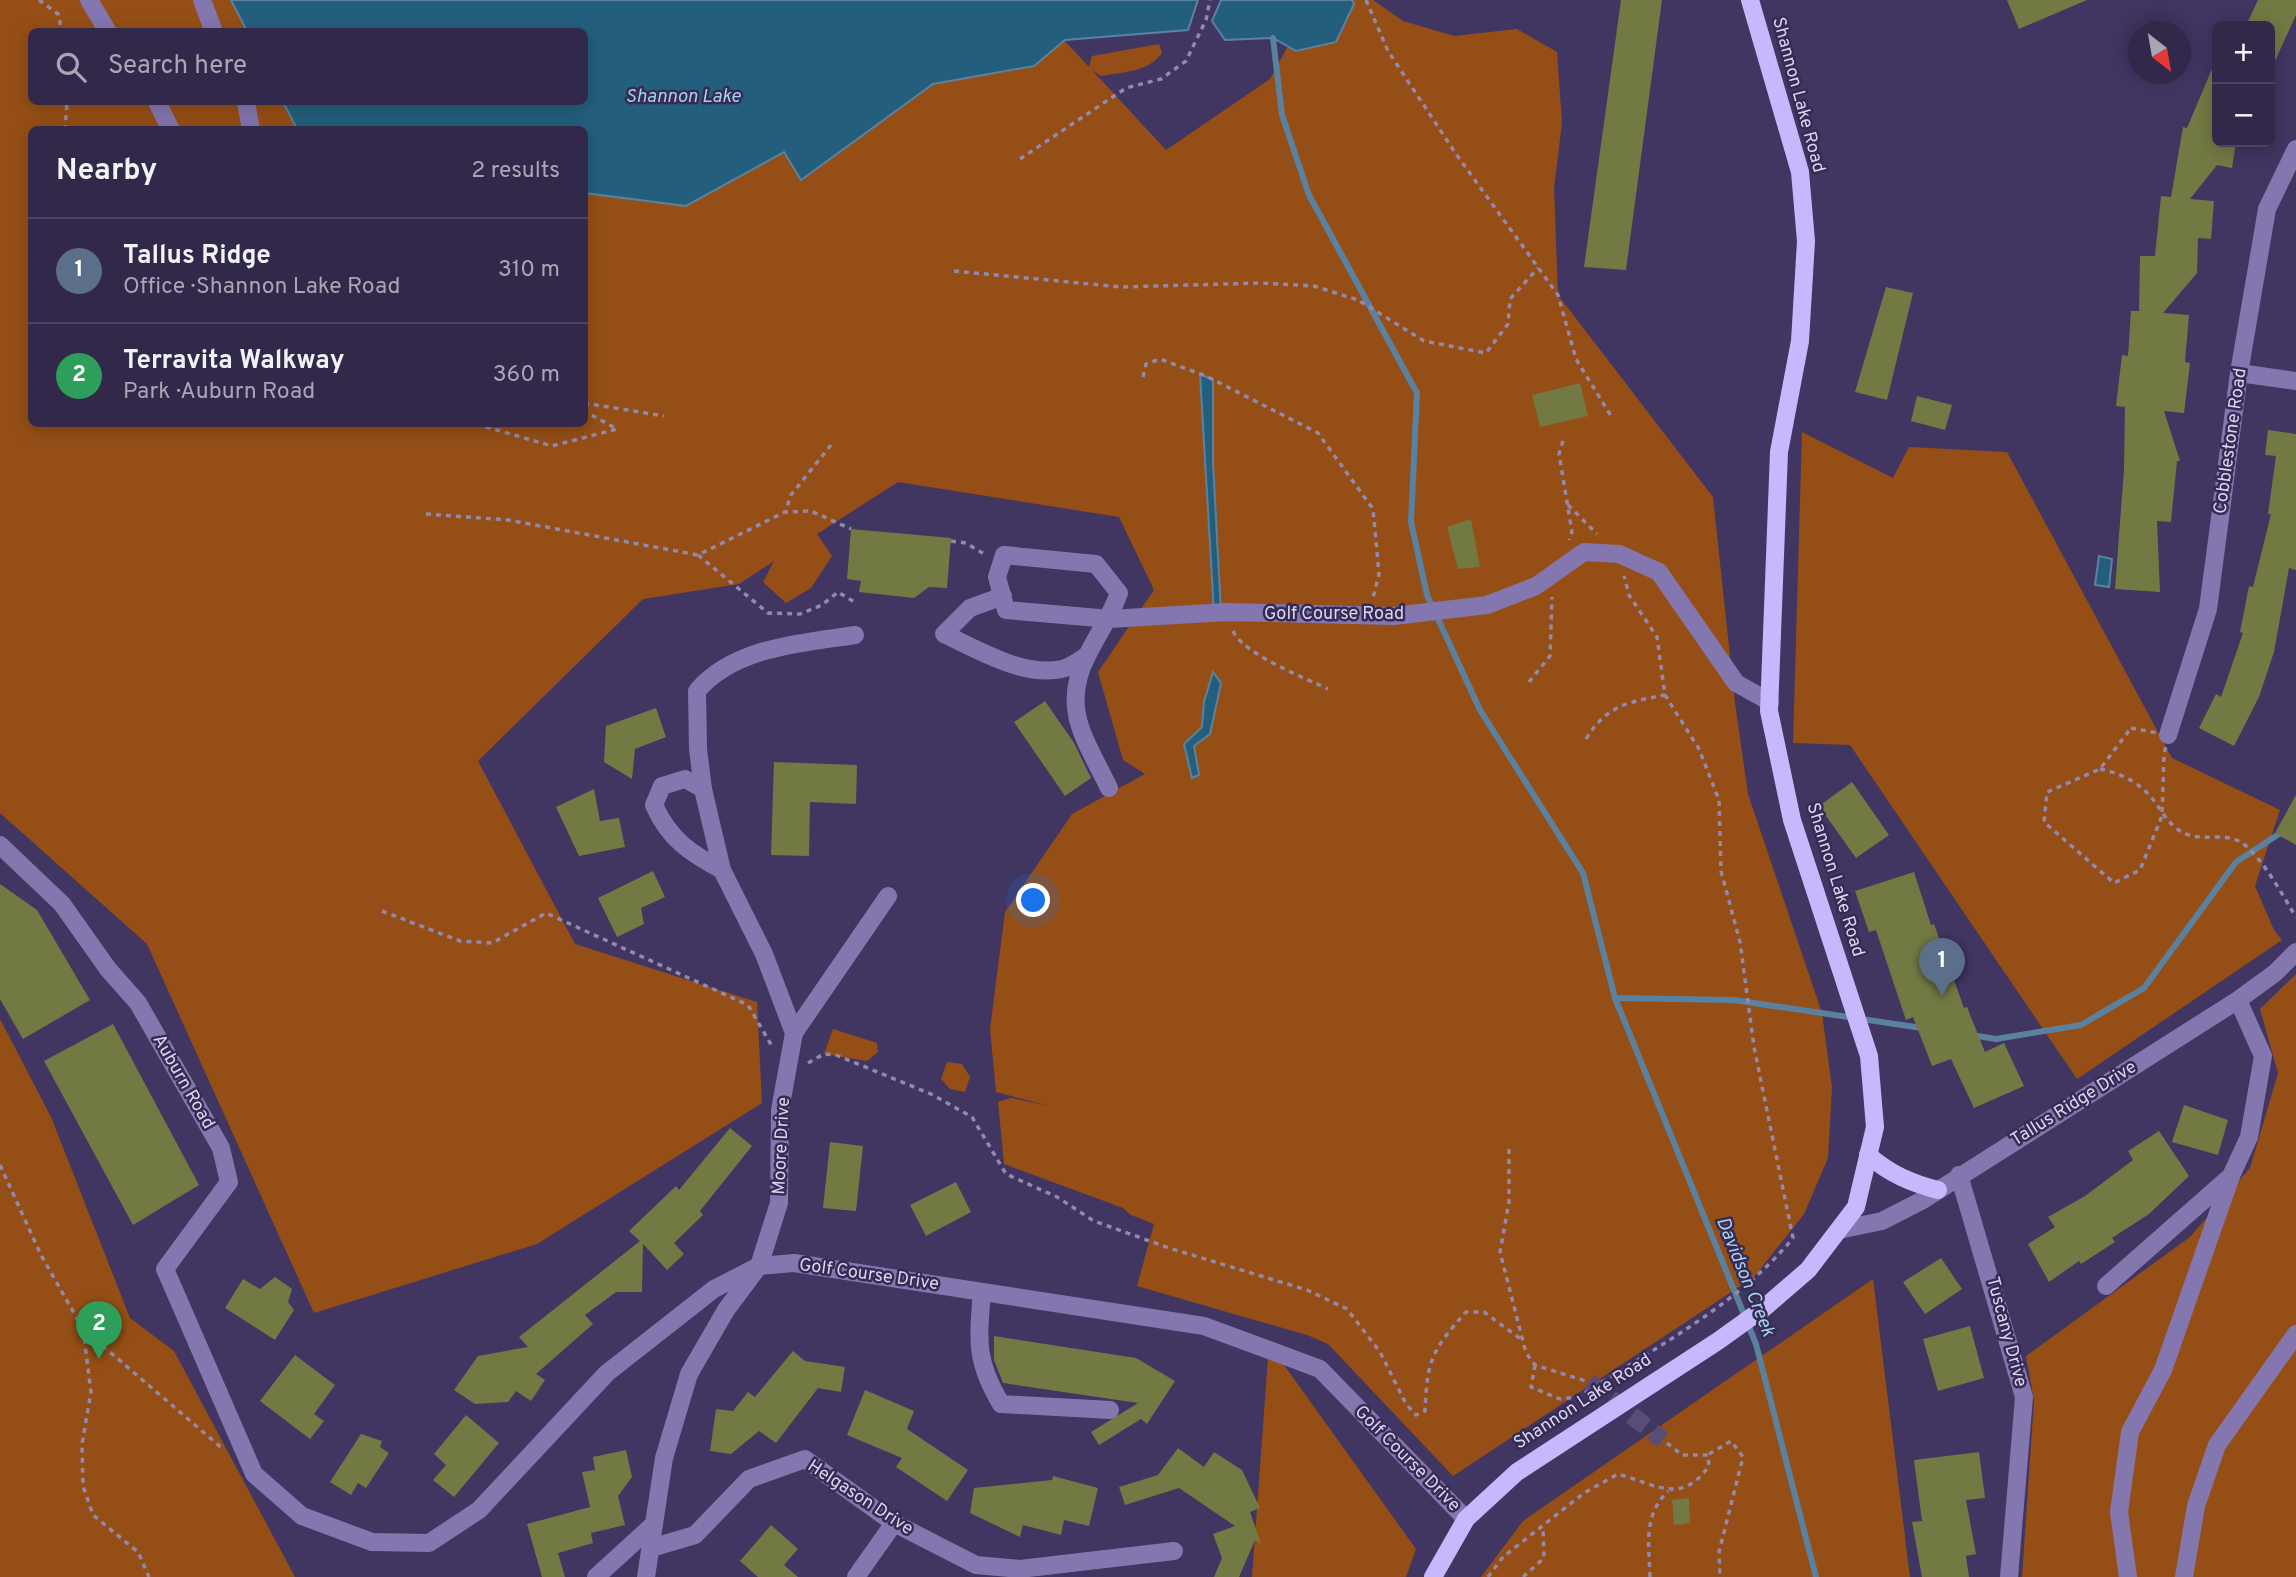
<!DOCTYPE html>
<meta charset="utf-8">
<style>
:root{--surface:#31284a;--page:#3d3454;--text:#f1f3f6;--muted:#a8a6b5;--line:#4c4462;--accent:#1a73e8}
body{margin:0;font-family:Overpass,sans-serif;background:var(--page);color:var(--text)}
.controls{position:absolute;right:21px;top:21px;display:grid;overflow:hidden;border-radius:10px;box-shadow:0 4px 18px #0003}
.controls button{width:63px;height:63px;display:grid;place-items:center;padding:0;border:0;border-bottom:2px solid var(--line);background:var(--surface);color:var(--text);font:35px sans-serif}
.compass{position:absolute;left:2128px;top:21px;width:63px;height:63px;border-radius:50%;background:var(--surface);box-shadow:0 4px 18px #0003;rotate:149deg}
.you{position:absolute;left:1034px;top:901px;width:24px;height:24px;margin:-18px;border:5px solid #fff;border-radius:50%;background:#1a73e8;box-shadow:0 0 0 10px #1a73e833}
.badge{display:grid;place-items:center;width:46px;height:46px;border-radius:50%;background:var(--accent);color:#fff;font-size:23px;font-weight:700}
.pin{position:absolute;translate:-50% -58px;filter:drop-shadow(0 2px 4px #0008)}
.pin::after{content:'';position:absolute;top:37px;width:24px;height:21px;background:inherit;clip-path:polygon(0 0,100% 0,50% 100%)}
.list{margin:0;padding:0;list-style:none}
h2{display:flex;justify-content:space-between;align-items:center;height:91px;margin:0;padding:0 28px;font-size:30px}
h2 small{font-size:23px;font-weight:400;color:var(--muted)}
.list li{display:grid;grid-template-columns:46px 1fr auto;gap:21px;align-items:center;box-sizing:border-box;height:105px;padding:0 28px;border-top:2px solid var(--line)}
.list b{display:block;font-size:26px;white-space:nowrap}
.list p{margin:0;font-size:23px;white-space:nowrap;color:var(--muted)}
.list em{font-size:23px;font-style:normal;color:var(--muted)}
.icon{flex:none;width:38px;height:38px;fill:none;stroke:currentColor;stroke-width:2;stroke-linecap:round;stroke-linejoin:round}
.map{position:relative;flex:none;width:2296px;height:1577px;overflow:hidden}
.search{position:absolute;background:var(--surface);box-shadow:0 4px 18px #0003;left:28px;top:28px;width:560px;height:77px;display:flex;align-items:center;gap:18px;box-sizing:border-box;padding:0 24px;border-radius:10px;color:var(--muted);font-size:26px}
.panel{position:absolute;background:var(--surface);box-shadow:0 4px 18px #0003;left:28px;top:126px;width:560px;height:301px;border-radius:10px}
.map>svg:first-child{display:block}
.green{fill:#954f16}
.water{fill:#235f7d;stroke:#5a82a0;stroke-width:2}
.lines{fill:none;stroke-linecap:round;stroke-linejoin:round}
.stream{stroke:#5a82a0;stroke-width:6}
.building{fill:#737943}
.minor-tunnel{stroke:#584d77;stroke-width:18;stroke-dasharray:18 9;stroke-linecap:butt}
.path{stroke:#9289ad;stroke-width:3.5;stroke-dasharray:5 5;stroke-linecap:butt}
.minor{stroke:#8477b0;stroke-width:18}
.major{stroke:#c7b8fd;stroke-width:18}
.labels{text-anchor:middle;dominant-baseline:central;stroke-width:5;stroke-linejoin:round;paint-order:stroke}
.street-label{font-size:18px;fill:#dad5f1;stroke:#372b56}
.water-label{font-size:19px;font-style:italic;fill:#a1d2ee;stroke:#372b56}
</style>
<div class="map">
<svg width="2296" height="1577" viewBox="0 0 2296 1577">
<rect width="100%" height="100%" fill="#413562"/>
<g class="green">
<path d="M 0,0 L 231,0 L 247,31 L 32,32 L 32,102 L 283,102 L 297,129 L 32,130 L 32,424 L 584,424 L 585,193 L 686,206 L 784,152 L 801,180 L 933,84 L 1034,66 L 1064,40 L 1089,67 L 1092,56 L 1159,44 L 1162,53 C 1149,72 1123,72 1101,76 L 1092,70 L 1166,150 L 1270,79 L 1313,0 L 1373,0 L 1403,21 L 1454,36 L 1517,29 L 1557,52 L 1562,123 L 1554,188 L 1558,295 L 1713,497 L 1735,703 L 1748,794 L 1822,1013 L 1832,1088 L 1828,1158 L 1804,1214 L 1754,1277 L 1453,1476 L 1328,1344 L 1307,1335 L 1137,1286 L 1154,1224 L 1131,1215 L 1123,1208 L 1004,1164 L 998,1102 L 1011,1098 L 1049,1106 L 996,1092 L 990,1029 L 1005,912 L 1072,814 L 1145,774 L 1123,760 L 1098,672 L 1154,590 L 1119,517 L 898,482 L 817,534 L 832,556 L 811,588 L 786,603 L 763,582 L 774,561 L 739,584 L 643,599 L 478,761 L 575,944 L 757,1002 L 762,1103 L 537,1244 L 314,1313 L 147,944 L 0,813 Z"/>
<path d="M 1802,432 L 1893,478 L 1909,447 L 2007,452 L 2172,758 L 2280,810 L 2255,886 L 2274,930 L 2282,940 L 2077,1079 L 1850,745 L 1793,743 Z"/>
<path d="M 2296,974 L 2296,1577 L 2022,1577 L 2034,1400 L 2026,1356 L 2190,1237 L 2250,1168 L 2278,1073 L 2260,1009 Z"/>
<path d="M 0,1019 L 51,1117 L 130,1318 L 174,1351 L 295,1577 L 0,1577 Z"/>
<path d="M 833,1029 L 877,1043 L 878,1052 L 867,1061 L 824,1054 Z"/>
<path d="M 947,1062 L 962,1064 L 970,1077 L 965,1092 L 950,1089 L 941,1079 Z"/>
<path d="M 1873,1279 L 1910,1577 L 1481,1577 L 1523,1521 Z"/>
<path d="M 1269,1344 L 1416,1549 L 1406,1577 L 1252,1577 Z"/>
</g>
<g class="water">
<path d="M 231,0 L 1198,0 L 1188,30 L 1065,40 L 1034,66 L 933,84 L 801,180 L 784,152 L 686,206 L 585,193 L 584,130 L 297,129 L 283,102 L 584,102 L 584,32 L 247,31 Z"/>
<path d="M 1221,0 L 1352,0 L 1354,4 L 1336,42 L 1296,51 L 1273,38 L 1225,40 L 1212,21 Z"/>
<path d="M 1200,374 L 1213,380 L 1213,463 L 1221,613 L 1214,613 Z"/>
<path d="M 2099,556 L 2112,559 L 2109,587 L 2095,585 Z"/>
<path d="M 1213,672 L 1221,683 L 1210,734 L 1194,746 L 1199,775 L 1192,778 L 1184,744 L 1202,727 L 1204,702 Z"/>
</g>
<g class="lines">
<g class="stream">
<path d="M 1273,38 L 1282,115 L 1309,195 L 1417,393 L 1411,522 L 1427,595 L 1480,710 L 1583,873 L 1615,998 L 1756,1344 L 1816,1577"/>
<path d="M 1615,998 L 1734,1000 L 1922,1028"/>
<path d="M 1971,1035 L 1996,1039 L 2081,1025 L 2144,988 L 2236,862 L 2296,823"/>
</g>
</g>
<g class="building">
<path d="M 1621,0 L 1662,0 L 1626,270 L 1584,267 Z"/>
<path d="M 2007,0 L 2087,0 L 2019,29 Z"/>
<path d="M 2258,0 L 2296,0 L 2296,15 L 2270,72 L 2270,26 L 2246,26 Z"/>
<path d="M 2217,57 L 2217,142 L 2236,142 L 2232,168 L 2217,165 L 2190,199 L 2214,201 L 2211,239 L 2198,238 L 2197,273 L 2163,313 L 2189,315 L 2185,362 L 2190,363 L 2184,413 L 2164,411 L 2180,461 L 2177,461 L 2171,522 L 2157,521 L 2160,592 L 2115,589 L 2124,469 L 2125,407 L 2116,406 L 2122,355 L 2128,356 L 2131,311 L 2139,311 L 2140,256 L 2155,256 L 2161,196 L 2171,197 L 2183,127 L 2187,128 Z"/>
<path d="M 1886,287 L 1913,293 L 1887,400 L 1855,392 Z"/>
<path d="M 1580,383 L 1588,416 L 1540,427 L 1532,395 Z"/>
<path d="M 1917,396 L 1952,405 L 1945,430 L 1911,421 Z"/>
<path d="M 2268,430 L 2296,434 L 2296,570 L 2289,568 L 2274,652 L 2259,697 L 2234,746 L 2199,728 L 2216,694 L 2221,697 L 2243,633 L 2240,632 L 2249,586 L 2253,587 L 2271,514 L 2268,514 L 2276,456 L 2265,455 Z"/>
<path d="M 1471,519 L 1480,567 L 1458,569 L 1447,527 Z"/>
<path d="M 851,529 L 951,538 L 947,588 L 929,587 L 914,598 L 859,592 L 861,581 L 847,579 Z"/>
<path d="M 1045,701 L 1074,743 L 1091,778 L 1065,796 L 1014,722 Z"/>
<path d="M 656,708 L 666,737 L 635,749 L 632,779 L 604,762 L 606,726 Z"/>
<path d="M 774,762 L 857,765 L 856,804 L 810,802 L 809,856 L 771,855 Z"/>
<path d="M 1852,782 L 1889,835 L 1856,858 L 1819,806 Z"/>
<path d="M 594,789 L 600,821 L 619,818 L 625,847 L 579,856 L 556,807 Z"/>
<path d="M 2296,795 L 2296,845 L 2275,833 Z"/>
<path d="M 653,871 L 665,897 L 641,908 L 644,924 L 617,937 L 598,898 Z"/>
<path d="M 1914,872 L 1931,925 L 1934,924 L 1964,1008 L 1967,1007 L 1985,1052 L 2004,1043 L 2024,1086 L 1974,1108 L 1951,1059 L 1932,1066 L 1913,1017 L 1906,1020 L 1876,930 L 1869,932 L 1855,891 Z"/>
<path d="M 0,884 L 37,910 L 90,1000 L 23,1039 L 0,999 Z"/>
<path d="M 113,1024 L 199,1185 L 133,1225 L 44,1061 Z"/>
<path d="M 2184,1105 L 2228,1120 L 2218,1155 L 2172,1142 Z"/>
<path d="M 730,1128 L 752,1146 L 700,1211 L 703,1215 L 674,1243 L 684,1254 L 667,1270 L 643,1244 L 642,1292 L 616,1292 L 585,1315 L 593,1324 L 536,1374 L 545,1380 L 531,1401 L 516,1391 L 508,1402 L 475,1404 L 454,1390 L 478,1356 L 528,1347 L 519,1337 L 640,1241 L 629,1231 L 676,1186 L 679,1190 Z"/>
<path d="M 2159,1131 L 2189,1176 L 2149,1214 L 2112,1238 L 2115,1242 L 2081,1264 L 2079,1261 L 2049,1282 L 2028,1244 L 2055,1227 L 2048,1217 L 2085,1196 L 2133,1160 L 2128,1151 Z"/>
<path d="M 830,1142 L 863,1146 L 856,1211 L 823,1208 Z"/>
<path d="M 956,1182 L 971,1212 L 926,1236 L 910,1205 Z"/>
<path d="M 1941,1258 L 1962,1289 L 1925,1314 L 1903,1282 Z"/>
<path d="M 275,1277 L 292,1289 L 288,1302 L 294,1310 L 275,1340 L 225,1308 L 243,1279 L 260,1289 Z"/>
<path d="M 1970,1326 L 1984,1378 L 1938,1391 L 1923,1339 Z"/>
<path d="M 994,1336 L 1136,1358 L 1175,1381 L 1147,1424 L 1141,1419 L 1099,1445 L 1091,1432 L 1138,1403 L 1003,1383 L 994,1360 Z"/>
<path d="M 793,1351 L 805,1361 L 845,1367 L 841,1392 L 818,1388 L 776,1443 L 759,1431 L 731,1454 L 710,1451 L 716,1409 L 733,1411 L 748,1392 L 755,1397 Z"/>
<path d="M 295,1355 L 335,1385 L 314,1414 L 324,1421 L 310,1439 L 260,1401 Z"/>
<path d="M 865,1390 L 914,1411 L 907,1429 L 968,1470 L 947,1501 L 896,1467 L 902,1458 L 847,1435 Z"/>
<path d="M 466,1415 L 499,1443 L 454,1497 L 433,1480 L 446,1465 L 434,1454 Z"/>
<path d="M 361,1434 L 382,1441 L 380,1447 L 389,1453 L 366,1488 L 358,1483 L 351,1495 L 330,1482 Z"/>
<path d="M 1178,1448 L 1204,1467 L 1214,1452 L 1242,1470 L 1260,1508 L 1250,1512 L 1261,1544 L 1255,1540 L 1239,1577 L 1214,1577 L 1222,1558 L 1213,1534 L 1235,1526 L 1179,1488 L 1125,1505 L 1119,1487 L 1158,1475 Z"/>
<path d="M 626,1450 L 632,1477 L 618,1496 L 625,1525 L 591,1533 L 593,1543 L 558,1553 L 565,1577 L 542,1577 L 527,1524 L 590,1507 L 582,1472 L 595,1470 L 593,1457 Z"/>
<path d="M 1979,1452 L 1985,1498 L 1966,1500 L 1976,1554 L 1966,1556 L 1969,1577 L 1922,1577 L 1912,1522 L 1922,1521 L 1914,1460 Z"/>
<path d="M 1053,1476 L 1098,1488 L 1089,1526 L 1064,1520 L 1061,1535 L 1023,1525 L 1020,1537 L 970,1513 L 974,1488 L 1052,1480 Z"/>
<path d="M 1689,1498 L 1690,1523 L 1674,1525 L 1672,1500 Z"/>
<path d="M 771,1525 L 798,1549 L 784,1565 L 798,1577 L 758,1577 L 740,1561 Z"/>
</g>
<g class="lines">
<path class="minor-tunnel" d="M 1589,1382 L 1663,1440"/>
<g class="path">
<path d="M 39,0 L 58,14 L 62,32"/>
<path d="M 1366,0 L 1388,51 L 1456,154 L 1558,295 L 1576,359 L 1611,416"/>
<path d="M 65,130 L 67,102"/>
<path d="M 1020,159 L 1126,88 L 1161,79 L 1186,61 L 1206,20 L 1210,0"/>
<path d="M 954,271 L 1121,287 L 1261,283 L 1314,286 L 1358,300 L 1424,341 L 1486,353 L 1508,324 L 1510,299 L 1538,268"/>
<path d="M 1143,377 L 1146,364 L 1160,359 L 1206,376 L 1318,433 L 1373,509 L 1379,574 L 1373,598"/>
<path d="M 584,403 L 664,416"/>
<path d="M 476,424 L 552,446 L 617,429 L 584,411"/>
<path d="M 1563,441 L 1559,454 L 1572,532 L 1569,540"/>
<path d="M 831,445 L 791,495 L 785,512 L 811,511 L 851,529"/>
<path d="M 1568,505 L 1597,534"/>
<path d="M 426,514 L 508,520 L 698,555 L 785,512"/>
<path d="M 951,541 L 966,543 L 984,554"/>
<path d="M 698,555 L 768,613 L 800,614 L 822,605 L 838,592 L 856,603"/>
<path d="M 1233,631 C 1243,654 1305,678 1328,689"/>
<path d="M 1529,682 L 1550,656 L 1552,597"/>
<path d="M 2131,728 L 2168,735 L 2164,755 L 2162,816 L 2140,870 L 2114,883 L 2044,822 L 2047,792 L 2100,769 Z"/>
<path d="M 1586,739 C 1607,705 1628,702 1665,695"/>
<path d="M 2100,769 C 2116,772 2132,779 2144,790 C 2160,803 2166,828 2189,835 C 2207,841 2230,831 2246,846 C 2267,865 2281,893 2296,917"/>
<path d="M 382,911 L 460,941 L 492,943 L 546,913 L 748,1005 L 773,1048"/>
<path d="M 808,1063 L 824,1054 L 836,1055 L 931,1094 L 972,1117 L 1006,1174 L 1057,1197 L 1094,1221 L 1169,1248 L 1307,1290 L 1347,1309 L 1380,1352 L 1406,1404 L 1416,1415 L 1425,1411 C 1427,1360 1432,1350 1466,1312 L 1484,1312 L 1522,1340"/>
<path d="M 1509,1149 L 1509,1202 L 1500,1252 L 1526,1353 L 1535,1365 L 1589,1382"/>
<path d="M 0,1165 L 41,1255 L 83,1329 L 223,1449"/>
<path d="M 83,1329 L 91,1392 L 82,1444 L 83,1486 L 93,1515 L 138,1552 L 149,1577"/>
<path d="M 1535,1365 L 1531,1387 L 1560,1399 L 1579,1397 C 1652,1349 1737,1306 1793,1238 L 1754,1047 L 1740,942 L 1721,871 L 1719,800 L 1699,749 L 1665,695 L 1657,637 L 1629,595 L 1624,576"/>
<path d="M 1709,1454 L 1731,1441 L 1743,1457 L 1719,1552 L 1720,1577"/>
<path d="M 1488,1577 L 1503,1557 L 1584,1493 L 1618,1474 C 1657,1485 1681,1505 1709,1466 L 1708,1455 L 1682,1455 L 1663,1440"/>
<path d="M 1523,1577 L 1544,1558 L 1543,1529"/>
<path d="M 1650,1577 C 1649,1544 1643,1516 1668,1491"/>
</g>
<g class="minor">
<path d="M 89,0 L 108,32"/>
<path d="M 202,0 L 214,32"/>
<path d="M 157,102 L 171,130"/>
<path d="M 246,102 L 251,130"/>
<path d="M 2239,373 L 2296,381"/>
<path d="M 1003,596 L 970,608 L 944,634 C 979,650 1022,677 1062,669 C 1071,667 1079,661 1086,656"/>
<path d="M 2168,735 L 2208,609 L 2239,373 L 2267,209 L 2296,149"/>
<path d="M 1109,788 C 1086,740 1060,709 1087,656 C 1098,633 1110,618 1119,593 L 1096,564 L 1004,555 L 997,577 L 1006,610 L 1110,619 L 1226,612 L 1394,616 L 1487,605 L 1536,586 L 1584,552 L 1619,554 L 1659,572 L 1736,683 L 1770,702"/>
<path d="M 703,789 L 698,749 L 697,691 C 734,647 802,643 855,635"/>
<path d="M 0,845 L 62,904 L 108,969 L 138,1003 L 221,1148 L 229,1182 L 165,1269 L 254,1474 L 302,1516 L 372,1542 L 429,1543 L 479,1510 L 607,1373 L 714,1289 L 759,1266 L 794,1263 L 1204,1326 L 1320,1369 L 1466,1519"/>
<path d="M 794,1033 L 888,896"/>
<path d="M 1959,1175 L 2024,1397 L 2009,1577"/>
<path d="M 1839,1230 L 1882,1221 L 1923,1200 L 2238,1000 L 2275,973 L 2296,952"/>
<path d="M 2106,1286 L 2231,1176 L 2249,1137 L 2263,1056 L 2238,1000"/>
<path d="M 982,1292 C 978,1340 975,1361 1001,1404 L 1110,1410"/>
<path d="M 651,1548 L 695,1535 L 749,1479 L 805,1459 L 894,1523 L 976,1565 L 1020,1569 L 1174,1551"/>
<path d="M 596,1577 L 654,1524"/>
<path d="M 646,1577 L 664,1458 L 689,1374 L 726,1310 L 759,1266 L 779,1203 L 780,1110 L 794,1033 L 764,954 L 722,870 L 703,789 L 685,779 L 662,786 L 654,805 C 669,839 690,853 722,870"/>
<path d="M 856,1577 L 894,1523"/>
<path d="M 2128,1577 L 2119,1512 L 2130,1432 L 2163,1370 L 2231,1176"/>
<path d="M 2184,1577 L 2196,1506 L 2217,1445 L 2296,1334"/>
</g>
<g class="major">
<path d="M 1868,1155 C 1890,1174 1911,1183 1938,1190"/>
<path d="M 1433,1577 L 1466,1519 L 1517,1472 L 1718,1341 L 1764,1308 L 1808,1270 L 1856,1207 L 1875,1127 L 1869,1056 L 1792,820 L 1769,711 L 1779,452 L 1800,341 L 1806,241 L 1800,172 L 1750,0"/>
</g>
</g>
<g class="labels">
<g class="street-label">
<text transform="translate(1798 95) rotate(75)">Shannon Lake Road</text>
<text transform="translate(2231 441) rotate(-82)">Cobblestone Road</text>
<text x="1334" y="614">Golf Course Road</text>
<text transform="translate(1835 880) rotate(73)">Shannon Lake Road</text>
<text transform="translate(183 1082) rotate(60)">Auburn Road</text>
<text transform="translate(2074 1104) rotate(-32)">Tallus Ridge Drive</text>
<text transform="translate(782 1146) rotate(-87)">Moore Drive</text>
<text transform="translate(869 1275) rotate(8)">Golf Course Drive</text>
<text transform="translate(2006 1332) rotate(75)">Tuscany Drive</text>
<text transform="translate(1583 1402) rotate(-33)">Shannon Lake Road</text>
<text transform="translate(1407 1459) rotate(45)">Golf Course Drive</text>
<text transform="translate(860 1498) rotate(33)">Helgason Drive</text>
</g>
<g class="water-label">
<text x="683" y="97">Shannon Lake</text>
<text transform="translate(1745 1277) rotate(68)">Davidson Creek</text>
</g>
</g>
</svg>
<div class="controls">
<button>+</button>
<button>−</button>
</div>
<svg class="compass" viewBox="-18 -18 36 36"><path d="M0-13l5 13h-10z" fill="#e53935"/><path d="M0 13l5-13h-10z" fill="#a8a6b5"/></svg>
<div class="you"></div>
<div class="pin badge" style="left:1942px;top:996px;background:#5c6f8a">1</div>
<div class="pin badge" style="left:99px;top:1359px;background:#2e9e5b">2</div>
<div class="search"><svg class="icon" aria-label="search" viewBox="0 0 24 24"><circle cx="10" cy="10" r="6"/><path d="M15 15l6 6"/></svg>Search here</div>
<section class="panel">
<h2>Nearby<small>2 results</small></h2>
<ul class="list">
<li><span class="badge" style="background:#5c6f8a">1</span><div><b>Tallus Ridge</b><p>Office · Shannon Lake Road</p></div><em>310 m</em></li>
<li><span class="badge" style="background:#2e9e5b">2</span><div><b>Terravita Walkway</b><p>Park · Auburn Road</p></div><em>360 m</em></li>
</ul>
</section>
</div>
